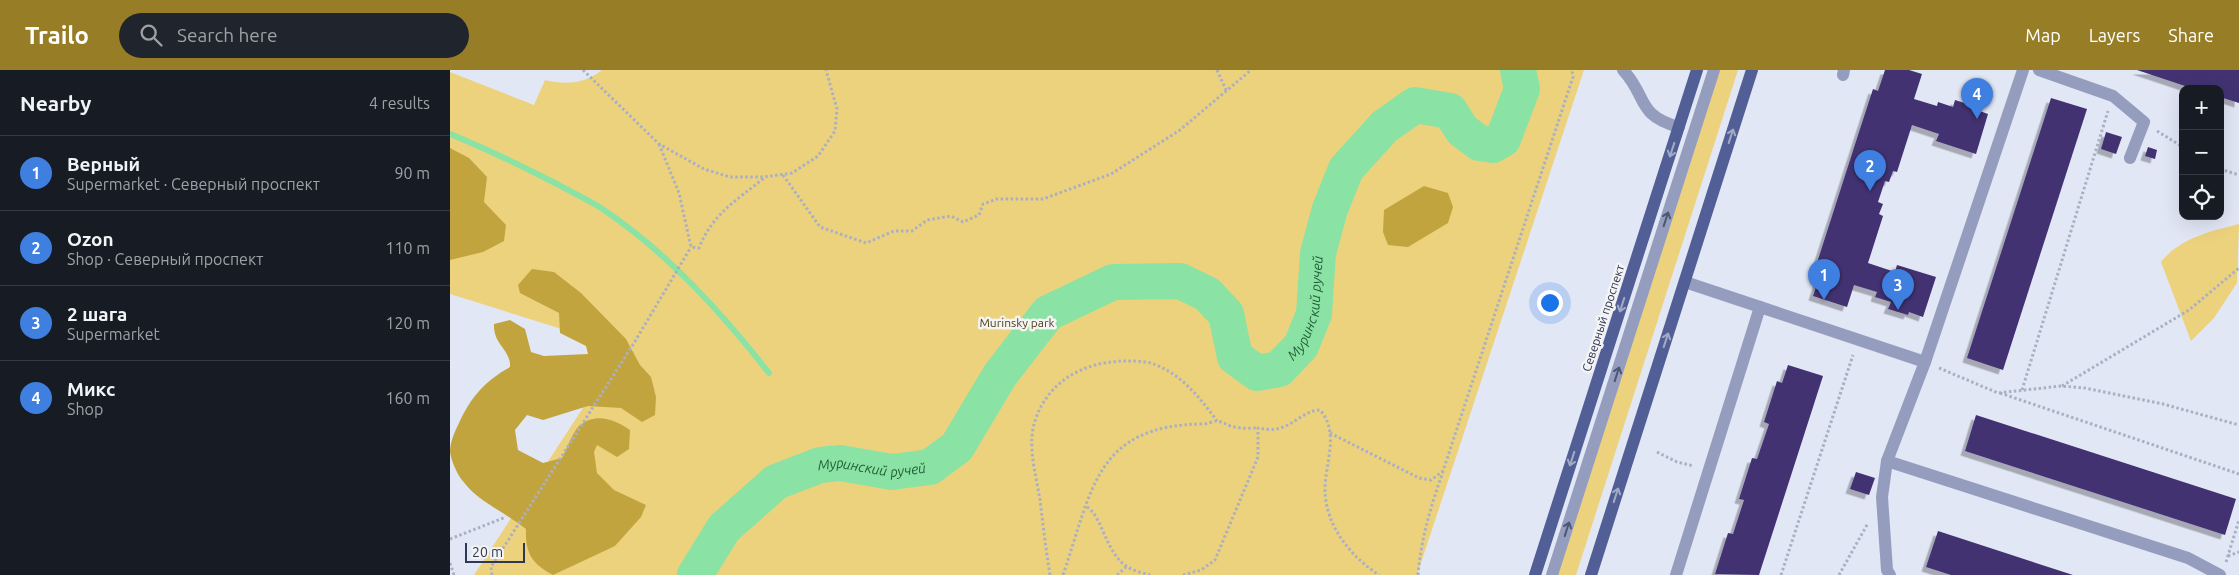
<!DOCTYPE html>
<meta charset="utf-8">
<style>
:root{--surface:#171b24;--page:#20242c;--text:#f1f3f6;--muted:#9ea1a6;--line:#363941;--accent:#977e26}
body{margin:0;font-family:Ubuntu,sans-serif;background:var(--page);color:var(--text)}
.controls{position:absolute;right:15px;top:15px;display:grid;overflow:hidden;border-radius:10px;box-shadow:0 5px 20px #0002}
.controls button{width:45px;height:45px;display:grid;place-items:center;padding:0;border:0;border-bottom:1px solid var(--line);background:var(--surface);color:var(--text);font:25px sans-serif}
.scale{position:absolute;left:15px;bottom:12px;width:60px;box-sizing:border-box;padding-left:5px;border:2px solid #2f3754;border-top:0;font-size:14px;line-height:18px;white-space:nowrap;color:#2f3754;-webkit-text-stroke:4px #f4f4f4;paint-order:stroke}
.you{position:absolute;left:1099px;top:232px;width:18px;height:18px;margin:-12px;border:4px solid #fff;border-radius:50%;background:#1a73e8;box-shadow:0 0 0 8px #1a73e833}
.badge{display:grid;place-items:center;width:32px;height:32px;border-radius:50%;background:var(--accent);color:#fff;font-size:16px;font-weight:700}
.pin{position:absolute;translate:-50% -41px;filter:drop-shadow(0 1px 2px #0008)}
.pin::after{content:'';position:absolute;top:26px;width:18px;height:15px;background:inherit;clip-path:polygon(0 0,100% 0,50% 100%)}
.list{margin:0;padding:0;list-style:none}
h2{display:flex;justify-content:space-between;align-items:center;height:65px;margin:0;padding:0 20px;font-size:21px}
h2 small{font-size:16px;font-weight:400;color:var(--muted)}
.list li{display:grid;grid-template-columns:32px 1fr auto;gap:15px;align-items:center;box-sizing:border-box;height:75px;padding:0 20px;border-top:1px solid var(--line)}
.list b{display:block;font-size:19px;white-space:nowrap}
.list p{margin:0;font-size:16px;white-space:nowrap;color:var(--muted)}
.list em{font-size:16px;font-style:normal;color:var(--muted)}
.icon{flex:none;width:28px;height:28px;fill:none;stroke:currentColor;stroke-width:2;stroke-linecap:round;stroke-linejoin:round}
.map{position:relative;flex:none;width:1789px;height:505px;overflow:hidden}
header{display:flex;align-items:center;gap:30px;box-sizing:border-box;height:70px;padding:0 25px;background:var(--accent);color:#fff}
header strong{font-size:24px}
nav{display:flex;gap:28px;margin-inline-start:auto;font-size:18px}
.search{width:350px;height:45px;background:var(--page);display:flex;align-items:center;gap:12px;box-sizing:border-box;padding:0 18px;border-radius:28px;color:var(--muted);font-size:19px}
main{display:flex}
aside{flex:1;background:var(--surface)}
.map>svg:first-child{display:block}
.green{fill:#edd27d}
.forest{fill:#c2a43e}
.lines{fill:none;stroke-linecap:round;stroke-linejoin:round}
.stream{stroke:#8ae3a4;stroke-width:6}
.river{stroke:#8ae3a4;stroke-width:36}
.building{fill:#423272;filter:url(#shadow)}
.path{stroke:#aab0c4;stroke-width:3;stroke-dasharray:2.5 2.5;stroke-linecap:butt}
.minor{stroke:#949dbd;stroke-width:12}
.major{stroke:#525f96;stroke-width:12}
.oneway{stroke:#a3aac5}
.oneway2{stroke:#4d5674}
.labels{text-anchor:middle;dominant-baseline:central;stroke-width:5;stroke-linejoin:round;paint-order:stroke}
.street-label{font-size:12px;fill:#2f3754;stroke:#f4f4f4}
.park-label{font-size:12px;fill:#4d4117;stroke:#f4f4f4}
.water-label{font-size:14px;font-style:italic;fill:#205f37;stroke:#f4f4f4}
</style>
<header>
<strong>Trailo</strong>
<div class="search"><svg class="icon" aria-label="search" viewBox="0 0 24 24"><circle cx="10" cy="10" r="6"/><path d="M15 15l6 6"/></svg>Search here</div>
<nav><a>Map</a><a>Layers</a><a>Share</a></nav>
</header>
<main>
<aside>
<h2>Nearby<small>4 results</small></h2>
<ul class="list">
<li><span class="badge" style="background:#3f7fe0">1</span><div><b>Верный</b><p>Supermarket · Северный проспект</p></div><em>90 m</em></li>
<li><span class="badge" style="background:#3f7fe0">2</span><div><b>Ozon</b><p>Shop · Северный проспект</p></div><em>110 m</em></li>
<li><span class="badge" style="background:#3f7fe0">3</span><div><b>2 шага</b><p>Supermarket</p></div><em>120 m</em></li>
<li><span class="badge" style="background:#3f7fe0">4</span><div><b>Микс</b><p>Shop</p></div><em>160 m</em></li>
</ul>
</aside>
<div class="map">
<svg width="1789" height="505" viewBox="0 0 1789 505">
<defs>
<filter id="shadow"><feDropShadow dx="-4.5" dy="4.5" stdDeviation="0" flood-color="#0004"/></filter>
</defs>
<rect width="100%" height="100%" fill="#e2e7f6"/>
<g class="green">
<path d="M 152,0 L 1134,0 L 967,505 L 24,505 L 172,278 L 0,224 L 0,2 L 84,35 L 95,10 C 117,15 134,14 152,0 Z"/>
<path d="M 1270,0 L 1288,0 L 1126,505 L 1108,505 Z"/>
<path d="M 1789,154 L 1787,213 L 1764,248 L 1741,271 L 1711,192 C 1730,168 1761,161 1789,154 Z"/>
</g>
<g class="forest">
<path d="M 0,78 L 19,88 L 37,107 L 34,132 L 56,155 L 54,171 L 33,182 L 0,190 Z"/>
<path d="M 974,116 L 998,123 L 1003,137 L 998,153 L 958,177 L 938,175 L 933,162 L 934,140 Z"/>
<path d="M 82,199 L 104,202 L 131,223 L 176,269 L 190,295 L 201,307 L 206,327 L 205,345 L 192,352 L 171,338 L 138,336 L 93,350 L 77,345 L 65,360 L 68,380 L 93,393 L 112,388 C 117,379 122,363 129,356 C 145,342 165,349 180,360 L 179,379 L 167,387 L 147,375 L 144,382 L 147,403 L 164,420 L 196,435 L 191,447 L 165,476 L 103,505 C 82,494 75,483 76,459 C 55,442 28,432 12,410 C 7,404 1,390 0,382 C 0,372 5,361 9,353 C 21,327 35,311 60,297 C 61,279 43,275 44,254 L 60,250 L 75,259 L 81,282 L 94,286 L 138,284 L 136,276 L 110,263 L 109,243 L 70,223 L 68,215 Z"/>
</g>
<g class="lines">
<path class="stream" d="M 0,64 C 37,79 72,96 107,114 C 121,122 137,129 151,138 C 216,181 271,242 319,303"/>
<path class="river" id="s1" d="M 245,505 L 274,458 L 326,412 L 370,395 L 390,393 L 442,402 L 480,397 L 507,377 L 550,305 L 598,243 L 663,212 L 730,211 L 757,224 L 776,244 L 785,287 L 807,303 L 829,299 L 851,276 L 864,244 L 868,183 L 880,139 L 896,99 L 934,57 L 965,35 L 1000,41 L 1012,60 L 1029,73 L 1043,75 L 1053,69 L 1072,19 L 1068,0"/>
</g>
<g class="building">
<path d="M 1435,0 L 1459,0 L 1472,4 L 1464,29 L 1487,36 L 1488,32 L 1503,37 L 1505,30 L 1524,36 L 1524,39 L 1538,44 L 1526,84 L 1486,71 L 1489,64 L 1462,55 L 1447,102 L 1443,101 L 1439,112 L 1435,111 L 1428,132 L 1433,134 L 1429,144 L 1433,146 L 1418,193 L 1445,202 L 1447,195 L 1486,207 L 1473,247 L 1459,242 L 1458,245 L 1438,239 L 1441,232 L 1425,227 L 1427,222 L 1404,215 L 1397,237 L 1363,226 L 1371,201 L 1365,199 L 1409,62 L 1423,19 L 1428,21 Z"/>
<path d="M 1687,0 L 1789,0 L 1789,33 L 1770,27 L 1770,19 L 1744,19 Z"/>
<path d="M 1601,28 L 1637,39 L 1553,300 L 1517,288 Z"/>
<path d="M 1656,62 L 1672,67 L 1666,84 L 1651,79 Z"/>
<path d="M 1698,77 L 1707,80 L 1705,89 L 1695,86 Z"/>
<path d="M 1338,295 L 1373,306 L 1309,505 L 1265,504 L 1278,463 L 1283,464 L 1294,430 L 1289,429 L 1302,388 L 1307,389 L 1319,354 L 1314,352 L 1327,311 L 1332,313 Z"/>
<path d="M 1526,345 L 1786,429 L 1775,465 L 1515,381 Z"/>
<path d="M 1406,402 L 1425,408 L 1419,425 L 1400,419 Z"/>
<path d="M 1488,461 L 1623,505 L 1501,505 L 1476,497 Z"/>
</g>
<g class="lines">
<g class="path">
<path d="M 133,0 L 209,74 L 254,99 L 280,107 L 314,107 L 342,103 L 368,86 L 385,61 L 387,39 L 376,0"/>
<path d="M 767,0 L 777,22"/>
<path d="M 1707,61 L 1733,77"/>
<path d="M 209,74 L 229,123 L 241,177 L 249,178 C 263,143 286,131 314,108"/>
<path d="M 1770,99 L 1789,105"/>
<path d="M 333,105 L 370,157 L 416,173 L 444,161 L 462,161 L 477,150 L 501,146 L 513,152 L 529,145 L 533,134 L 547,129 L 593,129 L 661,104 L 730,60 L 801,0"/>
<path d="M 1489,298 L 1548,323 L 1611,316 L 1635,318 L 1713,334 L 1789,355"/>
<path d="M 1612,316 L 1739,240 L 1789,198"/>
<path d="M 1572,320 L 1658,41"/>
<path d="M 1550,323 L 1789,404"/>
<path d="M 880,363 L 969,408 L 981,410 L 993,401 L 1123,7 L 1122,0"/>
<path d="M 1207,382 L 1227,392 L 1244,396"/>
<path d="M 637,437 C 653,447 656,485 678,497 C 684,501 693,503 700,505"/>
<path d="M 0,469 L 56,447"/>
<path d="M 1778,486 L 1789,482"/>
<path d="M 1776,492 L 1789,450"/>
<path d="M 0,493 L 4,505"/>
<path d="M 42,505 L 41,497 L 184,273 L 241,177"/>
<path d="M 600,505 C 596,480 593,455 590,430 C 586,405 577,375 585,351 C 598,310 636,291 676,291 C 686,291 698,291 706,295 C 732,305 751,329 767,351"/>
<path d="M 613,505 C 642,421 645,355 753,354 C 758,354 763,351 767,351 C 774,352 779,357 786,357 C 793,359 801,358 808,358"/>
<path d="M 667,505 L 676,497"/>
<path d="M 733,505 L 751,500 L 765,490 L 808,387 L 808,358 C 814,359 820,360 825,359 C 841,358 854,340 870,340 C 890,362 875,394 875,419 C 875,455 900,486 929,505"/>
<path d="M 968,505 C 971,469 981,435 993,402"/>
<path d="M 1331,505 L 1403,285"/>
<path d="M 1389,505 L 1418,453"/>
</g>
<g class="minor">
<path d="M 1173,0 C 1198,27 1186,45 1229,57"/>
<path d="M 1589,0 L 1663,26 L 1694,52 L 1680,88"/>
<path d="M 1393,5 L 1394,0"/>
<path d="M 1235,212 L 1475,292"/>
<path d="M 1437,391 L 1738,488 L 1770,505"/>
<path d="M 1102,505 L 1264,0"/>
<path d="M 1226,505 L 1310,237"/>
<path d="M 1440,505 L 1437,500 L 1432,427 L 1437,391 L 1475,292 L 1573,0"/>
</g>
<g class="major">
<path d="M 1085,505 L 1247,0"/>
<path d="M 1141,505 L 1302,0"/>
</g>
</g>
<defs><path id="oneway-shaft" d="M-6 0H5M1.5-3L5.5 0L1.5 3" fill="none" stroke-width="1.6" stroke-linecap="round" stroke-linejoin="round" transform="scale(1.25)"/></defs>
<g class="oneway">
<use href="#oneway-shaft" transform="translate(1281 66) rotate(-72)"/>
<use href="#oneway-shaft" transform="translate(1222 80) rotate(108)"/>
<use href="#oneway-shaft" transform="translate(1172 235) rotate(108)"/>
<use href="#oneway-shaft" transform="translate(1216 270) rotate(-72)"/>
<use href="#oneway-shaft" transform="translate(1122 389) rotate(108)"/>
<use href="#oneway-shaft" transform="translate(1166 425) rotate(-72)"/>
</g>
<g class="oneway2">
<use href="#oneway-shaft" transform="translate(1216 149) rotate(-72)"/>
<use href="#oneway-shaft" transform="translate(1167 304) rotate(-72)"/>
<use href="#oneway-shaft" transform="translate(1117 459) rotate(-72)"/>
</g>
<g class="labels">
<g class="street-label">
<text transform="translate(1153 248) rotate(-72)">Северный проспект</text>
</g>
<g class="park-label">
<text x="567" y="252">Murinsky park</text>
</g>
<g class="water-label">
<text stroke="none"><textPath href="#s1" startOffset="839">Муринский ручей</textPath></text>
<text stroke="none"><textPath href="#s1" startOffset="224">Муринский ручей</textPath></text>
</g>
</g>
</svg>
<div class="controls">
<button>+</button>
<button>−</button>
<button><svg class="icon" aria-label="locate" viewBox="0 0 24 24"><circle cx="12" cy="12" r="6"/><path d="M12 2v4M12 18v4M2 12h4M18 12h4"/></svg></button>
</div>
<div class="scale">20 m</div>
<div class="you"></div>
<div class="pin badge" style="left:1374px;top:230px;background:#3f7fe0">1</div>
<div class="pin badge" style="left:1420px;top:121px;background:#3f7fe0">2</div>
<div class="pin badge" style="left:1448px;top:240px;background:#3f7fe0">3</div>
<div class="pin badge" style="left:1527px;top:49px;background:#3f7fe0">4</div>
</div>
</main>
